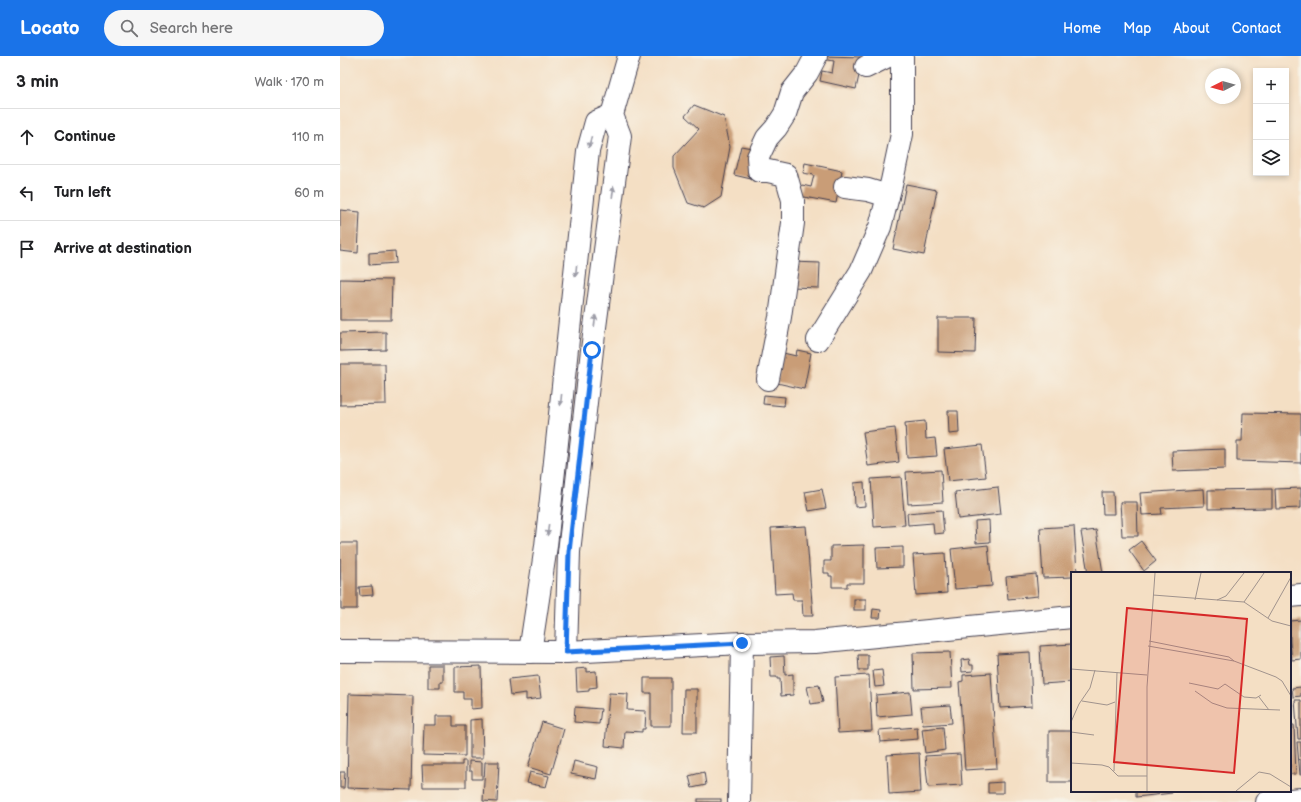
<!DOCTYPE html>
<meta charset="utf-8">
<style>
:root{--surface:#fff;--page:#f6f6f6;--text:#202124;--muted:#757577;--line:#e0e0e0;--accent:#1a73e8}
body{margin:0;font-family:"Balsamiq Sans",sans-serif;background:var(--page);color:var(--text)}
.controls{position:absolute;right:12px;top:12px;display:grid;overflow:hidden;border-radius:0px;box-shadow:0 2px 6px #0003}
.controls button{width:36px;height:36px;display:grid;place-items:center;padding:0;border:0;border-bottom:1px solid var(--line);background:var(--surface);color:var(--text);font:20px sans-serif}
.compass{position:absolute;left:865px;top:12px;width:36px;height:36px;border-radius:50%;background:var(--surface);box-shadow:0 2px 6px #0003;rotate:265deg}
.stop{position:absolute;width:12px;height:12px;margin:-9px;border:3px solid #1a73e8;border-radius:50%;background:#fff}
.stop.end{background:#1a73e8;border-color:#fff;box-shadow:0 1px 4px #0008}
.list{margin:0;padding:0;list-style:none}
h2{display:flex;justify-content:space-between;align-items:center;height:52px;margin:0;padding:0 16px;font-size:17px}
h2 small{font-size:13px;font-weight:400;color:var(--muted)}
.list li{display:grid;grid-template-columns:26px 1fr auto;gap:12px;align-items:center;box-sizing:border-box;height:56px;padding:0 16px;border-top:1px solid var(--line)}
.list b{display:block;font-size:15px;white-space:nowrap}
.list em{font-size:13px;font-style:normal;color:var(--muted)}
.icon{flex:none;width:22px;height:22px;fill:none;stroke:currentColor;stroke-width:2;stroke-linecap:round;stroke-linejoin:round}
.map{position:relative;flex:none;width:961px;height:746px;overflow:hidden}
header{display:flex;align-items:center;gap:24px;box-sizing:border-box;height:56px;padding:0 20px;background:var(--accent);color:#fff}
header strong{font-size:19px}
nav{display:flex;gap:22px;margin-inline-start:auto;font-size:14px}
.search{width:280px;height:36px;background:var(--page);display:flex;align-items:center;gap:10px;box-sizing:border-box;padding:0 14px;border-radius:22px;color:var(--muted);font-size:15px}
main{display:flex}
aside{flex:1;background:var(--surface)}
.map>svg:first-child{display:block}
.building{fill:#c99d77}
.lines{fill:none;stroke-linecap:round;stroke-linejoin:round}
.minor-casing{stroke:#423e50;stroke-width:24}
.minor{stroke:#fff;stroke-width:22}
.oneway{fill:#9c9ca7}
.route{stroke:#1a73e8;stroke-width:5}
.inset-road{fill:none;stroke:#a0938d;stroke-width:1}
.view{fill:#d62828;fill-opacity:0.15;stroke:#d62828;stroke-width:2}
.inset-edge{fill:none;stroke:#22223b;stroke-width:2}
</style>
<header>
<strong>Locato</strong>
<div class="search"><svg class="icon" aria-label="search" viewBox="0 0 24 24"><circle cx="10" cy="10" r="6"/><path d="M15 15l6 6"/></svg>Search here</div>
<nav><a>Home</a><a>Map</a><a>About</a><a>Contact</a></nav>
</header>
<main>
<aside>
<h2>3 min<small>Walk · 170 m</small></h2>
<ul class="list">
<li><svg class="icon" aria-label="ahead" viewBox="0 0 24 24"><path d="M12 20V5M6 11l6-6 6 6"/></svg><div><b>Continue</b></div><em>110 m</em></li>
<li><svg class="icon" aria-label="left" viewBox="0 0 24 24"><path d="M17 20v-9H6M10 6l-5 5 5 5"/></svg><div><b>Turn left</b></div><em>60 m</em></li>
<li><svg class="icon" aria-label="arrive" viewBox="0 0 24 24"><path d="M6 21V4h12l-3 4 3 4H6"/></svg><div><b>Arrive at destination</b></div></li>
</ul>
</aside>
<div class="map">
<svg width="961" height="746" viewBox="0 0 961 746">
<rect width="100%" height="100%" fill="#f7f3e8"/>
<filter id="ink" filterUnits="userSpaceOnUse"><feTurbulence type="fractalNoise" baseFrequency=".025" numOctaves="2"/><feDisplacementMap in="SourceGraphic" scale="8" xChannelSelector="R" yChannelSelector="G"/><feConvolveMatrix kernelMatrix="1 2 1 2 8 2 1 2 1" color-interpolation-filters="sRGB"/></filter>
<filter id="wash" filterUnits="userSpaceOnUse"><feTurbulence type="fractalNoise" baseFrequency=".012" numOctaves="4" result="noise"/><feDisplacementMap in="SourceGraphic" scale="16" xChannelSelector="R" yChannelSelector="G"/><feGaussianBlur stdDeviation="0.9" result="paint"/><feColorMatrix in="noise" values="0 0 0 0 0 0 0 0 0 0 0 0 0 0 0 0 0 1.4 0 .05"/><feComposite in="paint" operator="in"/></filter>
<g filter="url(#wash)">
<rect width="100%" height="100%" fill="#f4dfc4"/>
<g id="blocks">
<g class="building">
<path d="M 484,0 L 523,1 L 516,33 L 480,25 L 482,15 L 492,17 L 494,5 L 483,3 Z"/>
<path d="M 354,49 L 384,61 L 390,91 L 381,141 L 364,152 L 348,147 L 334,112 L 334,100 L 359,73 L 345,60 Z"/>
<path d="M 401,90 L 417,93 L 411,123 L 394,119 Z"/>
<path d="M 465,107 L 502,115 L 496,147 L 459,140 L 462,129 L 471,131 L 474,119 L 463,117 Z"/>
<path d="M 566,128 L 597,134 L 584,199 L 553,193 Z"/>
<path d="M 0,154 L 20,156 L 18,197 L 0,195 Z"/>
<path d="M 55,195 L 56,207 L 29,209 L 29,197 Z"/>
<path d="M 452,206 L 480,207 L 479,232 L 451,231 Z"/>
<path d="M 0,223 L 52,224 L 51,264 L 0,264 Z"/>
<path d="M 598,262 L 636,262 L 635,297 L 598,296 Z"/>
<path d="M 46,276 L 46,294 L 0,295 L 0,277 Z"/>
<path d="M 457,294 L 471,297 L 464,333 L 437,327 L 443,297 L 456,300 Z"/>
<path d="M 0,308 L 45,308 L 46,348 L 0,349 Z"/>
<path d="M 424,339 L 445,341 L 444,350 L 423,348 Z"/>
<path d="M 608,355 L 618,355 L 619,377 L 609,378 Z"/>
<path d="M 903,357 L 961,358 L 961,407 L 897,405 L 897,385 L 902,385 Z"/>
<path d="M 585,365 L 586,383 L 595,382 L 597,400 L 567,402 L 565,367 Z"/>
<path d="M 555,372 L 559,406 L 528,410 L 523,376 Z"/>
<path d="M 642,389 L 646,421 L 608,425 L 604,393 Z"/>
<path d="M 885,393 L 885,413 L 833,415 L 832,395 Z"/>
<path d="M 601,414 L 603,446 L 568,448 L 566,416 Z"/>
<path d="M 561,421 L 565,469 L 534,471 L 531,423 Z"/>
<path d="M 524,426 L 525,450 L 515,451 L 514,427 Z"/>
<path d="M 658,431 L 661,458 L 618,463 L 615,436 Z"/>
<path d="M 961,432 L 961,452 L 936,453 L 935,433 Z"/>
<path d="M 482,433 L 486,452 L 469,455 L 465,436 Z"/>
<path d="M 863,433 L 864,450 L 821,452 L 822,458 L 802,459 L 800,437 Z"/>
<path d="M 932,433 L 932,452 L 868,453 L 868,434 Z"/>
<path d="M 762,436 L 773,436 L 774,458 L 763,458 Z"/>
<path d="M 780,446 L 797,446 L 798,480 L 782,480 Z"/>
<path d="M 602,454 L 604,477 L 594,478 L 593,467 L 568,469 L 567,457 Z"/>
<path d="M 649,464 L 650,486 L 636,487 L 635,465 Z"/>
<path d="M 466,470 L 473,560 L 463,560 L 462,544 L 453,544 L 452,537 L 435,538 L 431,472 Z"/>
<path d="M 734,470 L 737,517 L 732,517 L 732,521 L 703,522 L 700,472 Z"/>
<path d="M 756,474 L 763,517 L 748,517 L 741,476 Z"/>
<path d="M 801,485 L 816,505 L 804,515 L 789,494 Z"/>
<path d="M 0,487 L 17,487 L 17,553 L 1,553 Z"/>
<path d="M 524,489 L 524,527 L 507,527 L 507,531 L 492,531 L 492,520 L 489,520 L 489,517 L 484,517 L 484,505 L 491,505 L 491,490 Z"/>
<path d="M 648,489 L 652,530 L 615,533 L 611,493 Z"/>
<path d="M 563,491 L 563,511 L 537,512 L 536,492 Z"/>
<path d="M 605,497 L 607,537 L 576,539 L 573,499 Z"/>
<path d="M 696,518 L 698,540 L 668,543 L 666,521 Z"/>
<path d="M 32,530 L 33,539 L 20,540 L 19,531 Z"/>
<rect x="514" y="543" width="12" height="11"/>
<path d="M 533,553 L 541,554 L 540,562 L 532,562 Z"/>
<path d="M 961,564 L 961,603 L 952,604 L 950,585 L 950,565 Z"/>
<path d="M 732,588 L 732,626 L 702,628 L 700,590 Z"/>
<path d="M 610,596 L 612,632 L 574,633 L 573,597 Z"/>
<path d="M 690,596 L 692,650 L 660,652 L 657,598 Z"/>
<path d="M 518,599 L 528,599 L 528,614 L 519,614 Z"/>
<path d="M 444,600 L 445,619 L 453,618 L 453,639 L 441,640 L 440,623 L 437,623 L 437,621 L 431,621 L 430,601 Z"/>
<path d="M 629,603 L 630,609 L 633,609 L 633,615 L 622,616 L 621,604 Z"/>
<path d="M 88,609 L 103,609 L 103,626 L 100,626 L 100,632 L 88,632 Z"/>
<path d="M 141,610 L 142,652 L 131,653 L 131,643 L 123,643 L 123,636 L 115,636 L 115,611 Z"/>
<path d="M 247,612 L 247,616 L 256,615 L 257,631 L 249,632 L 249,635 L 237,636 L 236,613 Z"/>
<path d="M 542,614 L 544,630 L 535,631 L 533,615 Z"/>
<path d="M 651,617 L 657,712 L 625,714 L 619,626 L 623,625 L 623,619 Z"/>
<path d="M 529,619 L 532,675 L 498,677 L 495,621 Z"/>
<path d="M 198,620 L 201,642 L 186,644 L 186,637 L 171,639 L 169,623 Z"/>
<path d="M 304,622 L 331,622 L 331,670 L 311,670 L 311,637 L 304,637 Z"/>
<path d="M 479,629 L 483,646 L 471,648 L 467,631 Z"/>
<path d="M 961,631 L 961,640 L 953,641 L 952,632 Z"/>
<path d="M 344,633 L 357,633 L 357,676 L 343,676 Z"/>
<path d="M 570,636 L 572,658 L 537,661 L 536,639 Z"/>
<path d="M 269,637 L 288,638 L 287,654 L 306,655 L 305,673 L 302,673 L 302,676 L 285,675 L 284,692 L 265,690 Z"/>
<path d="M 9,638 L 73,640 L 71,734 L 7,732 Z"/>
<path d="M 955,644 L 961,644 L 961,683 L 958,683 Z"/>
<path d="M 610,649 L 612,667 L 583,669 L 581,651 Z"/>
<path d="M 235,651 L 261,653 L 259,668 L 234,666 Z"/>
<path d="M 96,660 L 113,660 L 113,670 L 125,670 L 125,700 L 83,699 L 84,669 L 96,669 Z"/>
<path d="M 142,663 L 143,702 L 130,702 L 130,664 Z"/>
<path d="M 202,666 L 224,673 L 211,718 L 188,711 Z"/>
<path d="M 950,669 L 954,669 L 956,718 L 950,718 Z"/>
<path d="M 577,671 L 578,683 L 540,686 L 539,674 Z"/>
<path d="M 603,671 L 605,694 L 585,697 L 582,673 Z"/>
<rect x="709" y="675" width="23" height="51"/>
<path d="M 957,686 L 961,686 L 961,719 L 960,719 Z"/>
<path d="M 579,697 L 581,736 L 549,738 L 547,699 Z"/>
<path d="M 620,698 L 622,729 L 588,731 L 585,700 Z"/>
<path d="M 122,705 L 126,705 L 126,731 L 83,731 L 82,709 L 122,709 Z"/>
<path d="M 129,705 L 142,706 L 142,723 L 132,723 L 132,715 L 129,715 Z"/>
<path d="M 234,705 L 258,711 L 256,723 L 231,718 Z"/>
<path d="M 145,706 L 159,706 L 157,746 L 143,745 Z"/>
<path d="M 0,716 L 5,716 L 4,732 L 0,732 Z"/>
<path d="M 190,716 L 209,720 L 206,731 L 187,727 Z"/>
<path d="M 364,716 L 366,729 L 352,732 L 349,720 Z"/>
<path d="M 663,726 L 663,737 L 648,737 L 648,727 Z"/>
<path d="M 796,735 L 832,735 L 832,737 L 796,741 Z"/>
<rect x="358" y="743" width="23" height="3"/>
</g>
</g>
</g>
<g filter="url(#ink)">
<use href="#blocks" fill-opacity="0" stroke="#423e50" stroke-width="1"/>
<g class="lines">
<defs>
<g id="minor">
<path d="M 526,11 L 548,0"/>
<path d="M 505,131 L 528,134 L 548,140"/>
<path d="M 478,284 L 521,215 L 540,171 L 552,125 L 562,78 L 562,0"/>
<path d="M 428,323 L 440,261 L 453,167 L 453,144 L 446,119 L 428,115 L 419,115 L 418,101 L 427,82 L 436,72 L 445,58 L 452,36 L 467,17 L 476,0"/>
<path d="M 950,540 L 961,539"/>
<path d="M 0,595 L 226,596 L 402,587 L 475,586 L 732,561"/>
<path d="M 190,596 L 206,490 L 248,95 L 256,66 L 272,59"/>
<path d="M 226,596 L 229,496 L 252,294 L 280,80 L 272,59 L 289,0"/>
<path d="M 399,746 L 402,587"/>
<path d="M 927,746 L 961,743"/>
</g>
</defs>
<use href="#minor" class="minor-casing"/>
<use href="#minor" class="minor"/>
</g>
<defs><path id="oneway-solid" d="M-6-.8H1V-3.2L6.5 0L1 3.2V.8H-6Z"/></defs>
<g class="oneway">
<use href="#oneway-solid" transform="translate(250 86) rotate(105)"/>
<use href="#oneway-solid" transform="translate(273 136) rotate(-82)"/>
<use href="#oneway-solid" transform="translate(236 215) rotate(96)"/>
<use href="#oneway-solid" transform="translate(255 265) rotate(-82)"/>
<use href="#oneway-solid" transform="translate(221 344) rotate(96)"/>
<use href="#oneway-solid" transform="translate(208 474) rotate(96)"/>
</g>
</g>
<g class="lines" filter="url(#ink)">
<path class="route" d="M 252,294 L 229,496 L 226,596 L 402,587"/>
</g>
<g transform="translate(731 516)">
<rect width="220" height="220" fill="#f4dfc4"/>
<path class="inset-road" d="M 82,23 L 173,30 L 201,49 L 220,54M 124,28 L 130,1M 146,28 L 155,24 L 173,1M 173,30 L 193,1M 197,46 L 220,5M 78,69 L 158,85 L 163,89M 77,74 L 163,89 L 205,105 L 211,109 L 220,124M 0,97 L 76,103M 118,111 L 147,117 L 154,112 L 173,125 L 185,126 L 190,123M 124,119 L 141,131 L 156,136 L 209,138M 188,125 L 198,138M 11,129 L 36,133 L 44,130M 0,150 L 8,132 L 19,116 L 24,98M 0,160 L 23,163M 0,191 L 31,193 L 38,195 L 47,204 L 76,204M 43,199 L 46,100M 76,219 L 76,115 L 84,1M 165,219 L 188,200 L 199,202 L 220,215"/>
<path class="view" d="M 56,36 L 176,47 L 163,201 L 43,190 Z"/>
<rect width="220" height="220" class="inset-edge"/>
</g>
</svg>
<div class="controls">
<button>+</button>
<button>−</button>
<button><svg class="icon" aria-label="layers" viewBox="0 0 24 24"><path d="M12 4l9 5-9 5-9-5zM3 14l9 5 9-5"/></svg></button>
</div>
<svg class="compass" viewBox="-18 -18 36 36"><path d="M0-13l5 13h-10z" fill="#e53935"/><path d="M0 13l5-13h-10z" fill="#757577"/></svg>
<div class="stop" style="left:252px;top:294px"></div>
<div class="stop end" style="left:402px;top:587px"></div>
</div>
</main>
